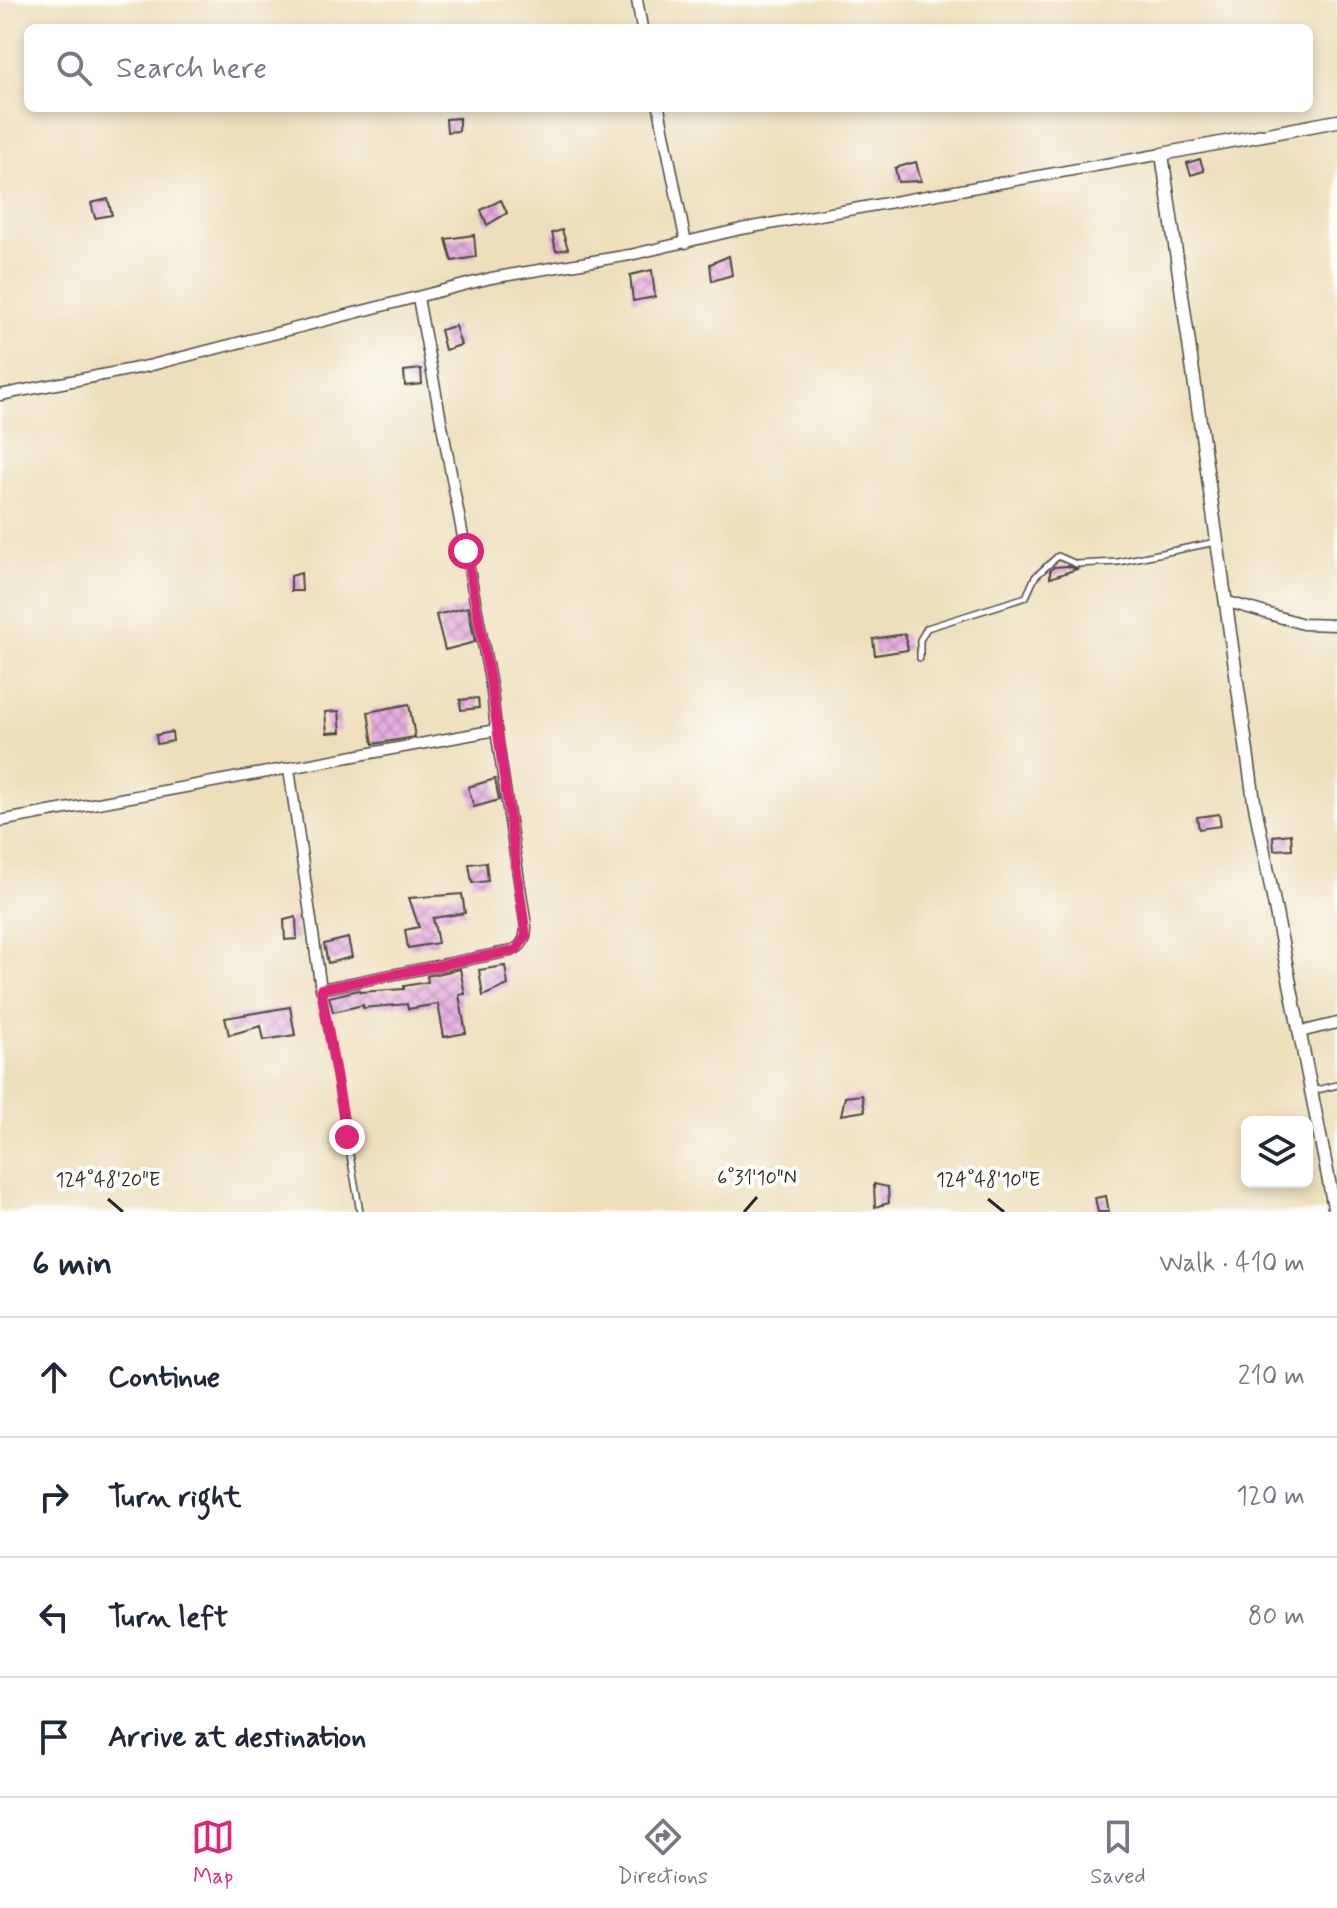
<!DOCTYPE html>
<meta charset="utf-8">
<style>
:root{--surface:#fff;--page:#f2f2f3;--text:#1f2937;--muted:#747a83;--line:#e0e1e3;--accent:#db2777}
body{margin:0;font-family:Mynerve,sans-serif;background:var(--page);color:var(--text)}
.controls{position:absolute;right:24px;bottom:24px;display:grid;overflow:hidden;border-radius:12px;box-shadow:0 4px 12px #0003}
.controls button{width:72px;height:72px;display:grid;place-items:center;padding:0;border:0;border-bottom:2px solid var(--line);background:var(--surface);color:var(--text);font:40px sans-serif}
.stop{position:absolute;width:24px;height:24px;margin:-18px;border:6px solid #db2777;border-radius:50%;background:#fff}
.stop.end{background:#db2777;border-color:#fff;box-shadow:0 2px 8px #0008}
.list{margin:0;padding:0;list-style:none}
h2{display:flex;justify-content:space-between;align-items:center;height:104px;margin:0;padding:0 32px;font-size:34px}
h2 small{font-size:26px;font-weight:400;color:var(--muted)}
.list li{display:grid;grid-template-columns:52px 1fr auto;gap:24px;align-items:center;box-sizing:border-box;height:120px;padding:0 32px;border-top:2px solid var(--line)}
.list b{display:block;font-size:30px;white-space:nowrap}
.list em{font-size:26px;font-style:normal;color:var(--muted)}
.icon{flex:none;width:44px;height:44px;fill:none;stroke:currentColor;stroke-width:2;stroke-linecap:round;stroke-linejoin:round}
.map{position:relative;flex:none;width:1337px;height:1212px;overflow:hidden}
.search{position:absolute;background:var(--surface);box-shadow:0 4px 12px #0003;left:24px;right:24px;top:24px;height:88px;display:flex;align-items:center;gap:20px;box-sizing:border-box;padding:0 28px;border-radius:12px;color:var(--muted);font-size:30px}
.sheet{height:584px;background:var(--surface)}
nav{display:flex;justify-content:space-around;align-items:center;box-sizing:border-box;height:112px;border-top:2px solid var(--line);background:var(--surface);font-size:22px;color:var(--muted)}
nav a{display:grid;justify-items:center;gap:4px}
nav .on{color:var(--accent)}
.map>svg:first-child{display:block}
.building{fill:url(#building-cross-hatch)}
.lines{fill:none;stroke-linecap:round;stroke-linejoin:round}
.service-casing{stroke:#484641;stroke-width:8}
.minor-casing{stroke:#484641;stroke-width:13}
.tertiary-casing{stroke:#484641;stroke-width:15}
.service{stroke:#fff;stroke-width:5}
.minor{stroke:#fff;stroke-width:10}
.tertiary{stroke:#fff;stroke-width:12}
.route{stroke:#db2777;stroke-width:10}
.ticks{fill:none;stroke:#2b2b2b;stroke-width:3}
.ticks-label{font-size:20px;text-anchor:middle;fill:#2b2b2b;stroke:#fdfcf7;stroke-width:8;stroke-linejoin:round;paint-order:stroke}
</style>
<div class="map">
<svg width="1337" height="1212" viewBox="0 0 1337 1212">
<defs>
<pattern id="building-cross-hatch" width="8" height="8" patternUnits="userSpaceOnUse" patternTransform="scale(2)"><rect width="8" height="8" fill="#e5addf"/><path d="M0 0l8 8M0 8l8-8" fill="none" stroke="#ba8db5"/></pattern>
</defs>
<rect width="100%" height="100%" fill="#fdfcf7"/>
<filter id="ink" filterUnits="userSpaceOnUse"><feTurbulence type="fractalNoise" baseFrequency=".0125" numOctaves="2"/><feDisplacementMap in="SourceGraphic" scale="16" xChannelSelector="R" yChannelSelector="G"/><feConvolveMatrix kernelMatrix="1 2 1 2 8 2 1 2 1" color-interpolation-filters="sRGB"/></filter>
<filter id="wash" filterUnits="userSpaceOnUse"><feTurbulence type="fractalNoise" baseFrequency=".006" numOctaves="4" result="noise"/><feDisplacementMap in="SourceGraphic" scale="32" xChannelSelector="R" yChannelSelector="G"/><feGaussianBlur stdDeviation="1.8" result="paint"/><feColorMatrix in="noise" values="0 0 0 0 0 0 0 0 0 0 0 0 0 0 0 0 0 1.4 0 .05"/><feComposite in="paint" operator="in"/></filter>
<g filter="url(#wash)">
<rect width="100%" height="100%" fill="#eedfbc"/>
<g id="blocks">
<g class="building">
<path d="M 459,118 L 459,131 L 447,132 L 446,119 Z"/>
<path d="M 1200,159 L 1204,171 L 1191,175 L 1187,163 Z"/>
<path d="M 916,162 L 921,181 L 898,182 L 895,168 Z"/>
<path d="M 108,199 L 112,215 L 95,218 L 91,203 Z"/>
<path d="M 501,200 L 507,213 L 487,225 L 481,210 Z"/>
<path d="M 562,230 L 568,249 L 556,251 L 552,233 Z"/>
<path d="M 474,235 L 476,257 L 452,261 L 446,239 Z"/>
<path d="M 729,256 L 732,275 L 712,281 L 710,264 Z"/>
<path d="M 652,270 L 655,297 L 633,301 L 630,275 Z"/>
<path d="M 455,326 L 461,345 L 445,350 L 440,330 Z"/>
<path d="M 421,369 L 422,384 L 405,386 L 404,371 Z"/>
<path d="M 1067,566 L 1077,569 L 1050,578 L 1050,571 L 1054,567 Z"/>
<path d="M 301,573 L 302,591 L 291,591 L 291,576 Z"/>
<path d="M 468,607 L 475,642 L 445,650 L 436,615 Z"/>
<path d="M 905,634 L 908,650 L 875,655 L 873,639 Z"/>
<path d="M 478,698 L 479,708 L 461,710 L 460,700 Z"/>
<path d="M 409,704 L 415,737 L 373,744 L 368,712 Z"/>
<path d="M 339,711 L 341,732 L 327,733 L 325,712 Z"/>
<path d="M 172,732 L 173,741 L 157,744 L 156,735 Z"/>
<path d="M 495,779 L 499,800 L 474,807 L 468,787 Z"/>
<path d="M 1219,814 L 1221,826 L 1199,829 L 1197,817 Z"/>
<path d="M 1291,834 L 1292,849 L 1274,850 L 1273,836 Z"/>
<path d="M 486,862 L 488,881 L 472,883 L 469,864 Z"/>
<path d="M 462,894 L 465,913 L 433,918 L 438,943 L 408,948 L 405,930 L 419,927 L 409,898 Z"/>
<path d="M 296,917 L 297,939 L 285,940 L 284,920 Z"/>
<path d="M 348,938 L 352,957 L 328,963 L 324,944 Z"/>
<path d="M 505,966 L 508,985 L 483,996 L 479,970 Z"/>
<path d="M 460,969 L 465,994 L 459,995 L 466,1033 L 444,1037 L 438,1004 L 408,1009 L 407,1004 L 363,1008 L 363,1005 L 333,1012 L 329,997 L 359,990 L 360,992 L 404,989 L 404,986 L 428,982 L 427,976 Z"/>
<path d="M 290,1007 L 295,1035 L 264,1040 L 261,1026 L 229,1035 L 225,1018 Z"/>
<path d="M 862,1095 L 865,1111 L 841,1115 L 845,1097 Z"/>
<path d="M 874,1184 L 888,1187 L 889,1203 L 875,1207 Z"/>
<path d="M 1106,1196 L 1109,1212 L 1098,1212 L 1095,1198 Z"/>
</g>
</g>
</g>
<g filter="url(#ink)">
<use href="#blocks" fill-opacity="0" stroke="#484641" stroke-width="2"/>
<g class="lines">
<defs>
<g id="service">
<path d="M 920,658 L 920,640 L 927,628 L 1026,597 L 1035,577 L 1058,556 L 1076,564 L 1118,562 L 1216,542"/>
<path d="M 321,990 L 360,1212"/>
<path d="M 1313,1091 L 1337,1085"/>
</g>
<g id="minor">
<path d="M 637,0 L 642,28"/>
<path d="M 659,108 L 686,243"/>
<path d="M 0,395 L 148,366 L 491,278 L 630,255 L 741,229 L 1162,154"/>
<path d="M 1225,601 L 1303,624 L 1337,625"/>
<path d="M 289,769 L 321,989 L 506,952 C 521,949 526,941 526,926 L 496,730 L 492,691 L 418,298"/>
<path d="M 0,821 L 496,730"/>
<path d="M 1300,1032 L 1337,1023"/>
</g>
<path id="tertiary" d="M 1335,1212 L 1254,801 L 1162,154 L 1337,121"/>
</defs>
<use href="#service" class="service-casing"/>
<use href="#minor" class="minor-casing"/>
<use href="#tertiary" class="tertiary-casing"/>
<use href="#service" class="service"/>
<use href="#minor" class="minor"/>
<use href="#tertiary" class="tertiary"/>
</g>
</g>
<g class="lines" filter="url(#ink)">
<path class="route" d="M 347,1137 L 321,989 L 516,950 L 526,936 L 492,691 L 466,551"/>
</g>
<path class="ticks" d="M 108,1199 L 123,1212M 988,1199 L 1004,1212M 744,1212 L 757,1197"/>
<g class="ticks-label">
<text x="757" y="1184">6°31'10"N</text>
<text x="108" y="1186">124°48'20"E</text>
<text x="988" y="1186">124°48'10"E</text>
</g>
</svg>
<div class="controls">
<button><svg class="icon" aria-label="layers" viewBox="0 0 24 24"><path d="M12 4l9 5-9 5-9-5zM3 14l9 5 9-5"/></svg></button>
</div>
<div class="stop" style="left:466px;top:551px"></div>
<div class="stop end" style="left:347px;top:1137px"></div>
<div class="search"><svg class="icon" aria-label="search" viewBox="0 0 24 24"><circle cx="10" cy="10" r="6"/><path d="M15 15l6 6"/></svg>Search here</div>
</div>
<section class="sheet">
<h2>6 min<small>Walk · 410 m</small></h2>
<ul class="list">
<li><svg class="icon" aria-label="ahead" viewBox="0 0 24 24"><path d="M12 20V5M6 11l6-6 6 6"/></svg><div><b>Continue</b></div><em>210 m</em></li>
<li><svg class="icon" aria-label="right" viewBox="0 0 24 24"><path d="M7 20v-9h11M14 6l5 5-5 5"/></svg><div><b>Turn right</b></div><em>120 m</em></li>
<li><svg class="icon" aria-label="left" viewBox="0 0 24 24"><path d="M17 20v-9H6M10 6l-5 5 5 5"/></svg><div><b>Turn left</b></div><em>80 m</em></li>
<li><svg class="icon" aria-label="arrive" viewBox="0 0 24 24"><path d="M6 21V4h12l-3 4 3 4H6"/></svg><div><b>Arrive at destination</b></div></li>
</ul>
</section>
<nav>
<a class="on"><svg class="icon" aria-label="map" viewBox="0 0 24 24"><path d="M3 6l6-2 6 2 6-2v14l-6 2-6-2-6 2zM9 4v14M15 6v14"/></svg>Map</a>
<a><svg class="icon" aria-label="directions" viewBox="0 0 24 24"><path d="M12 3l9 9-9 9-9-9zM9 14v-3h6M13 9l2 2-2 2"/></svg>Directions</a>
<a><svg class="icon" aria-label="saved" viewBox="0 0 24 24"><path d="M7 4h10v16l-5-4-5 4z"/></svg>Saved</a>
</nav>
